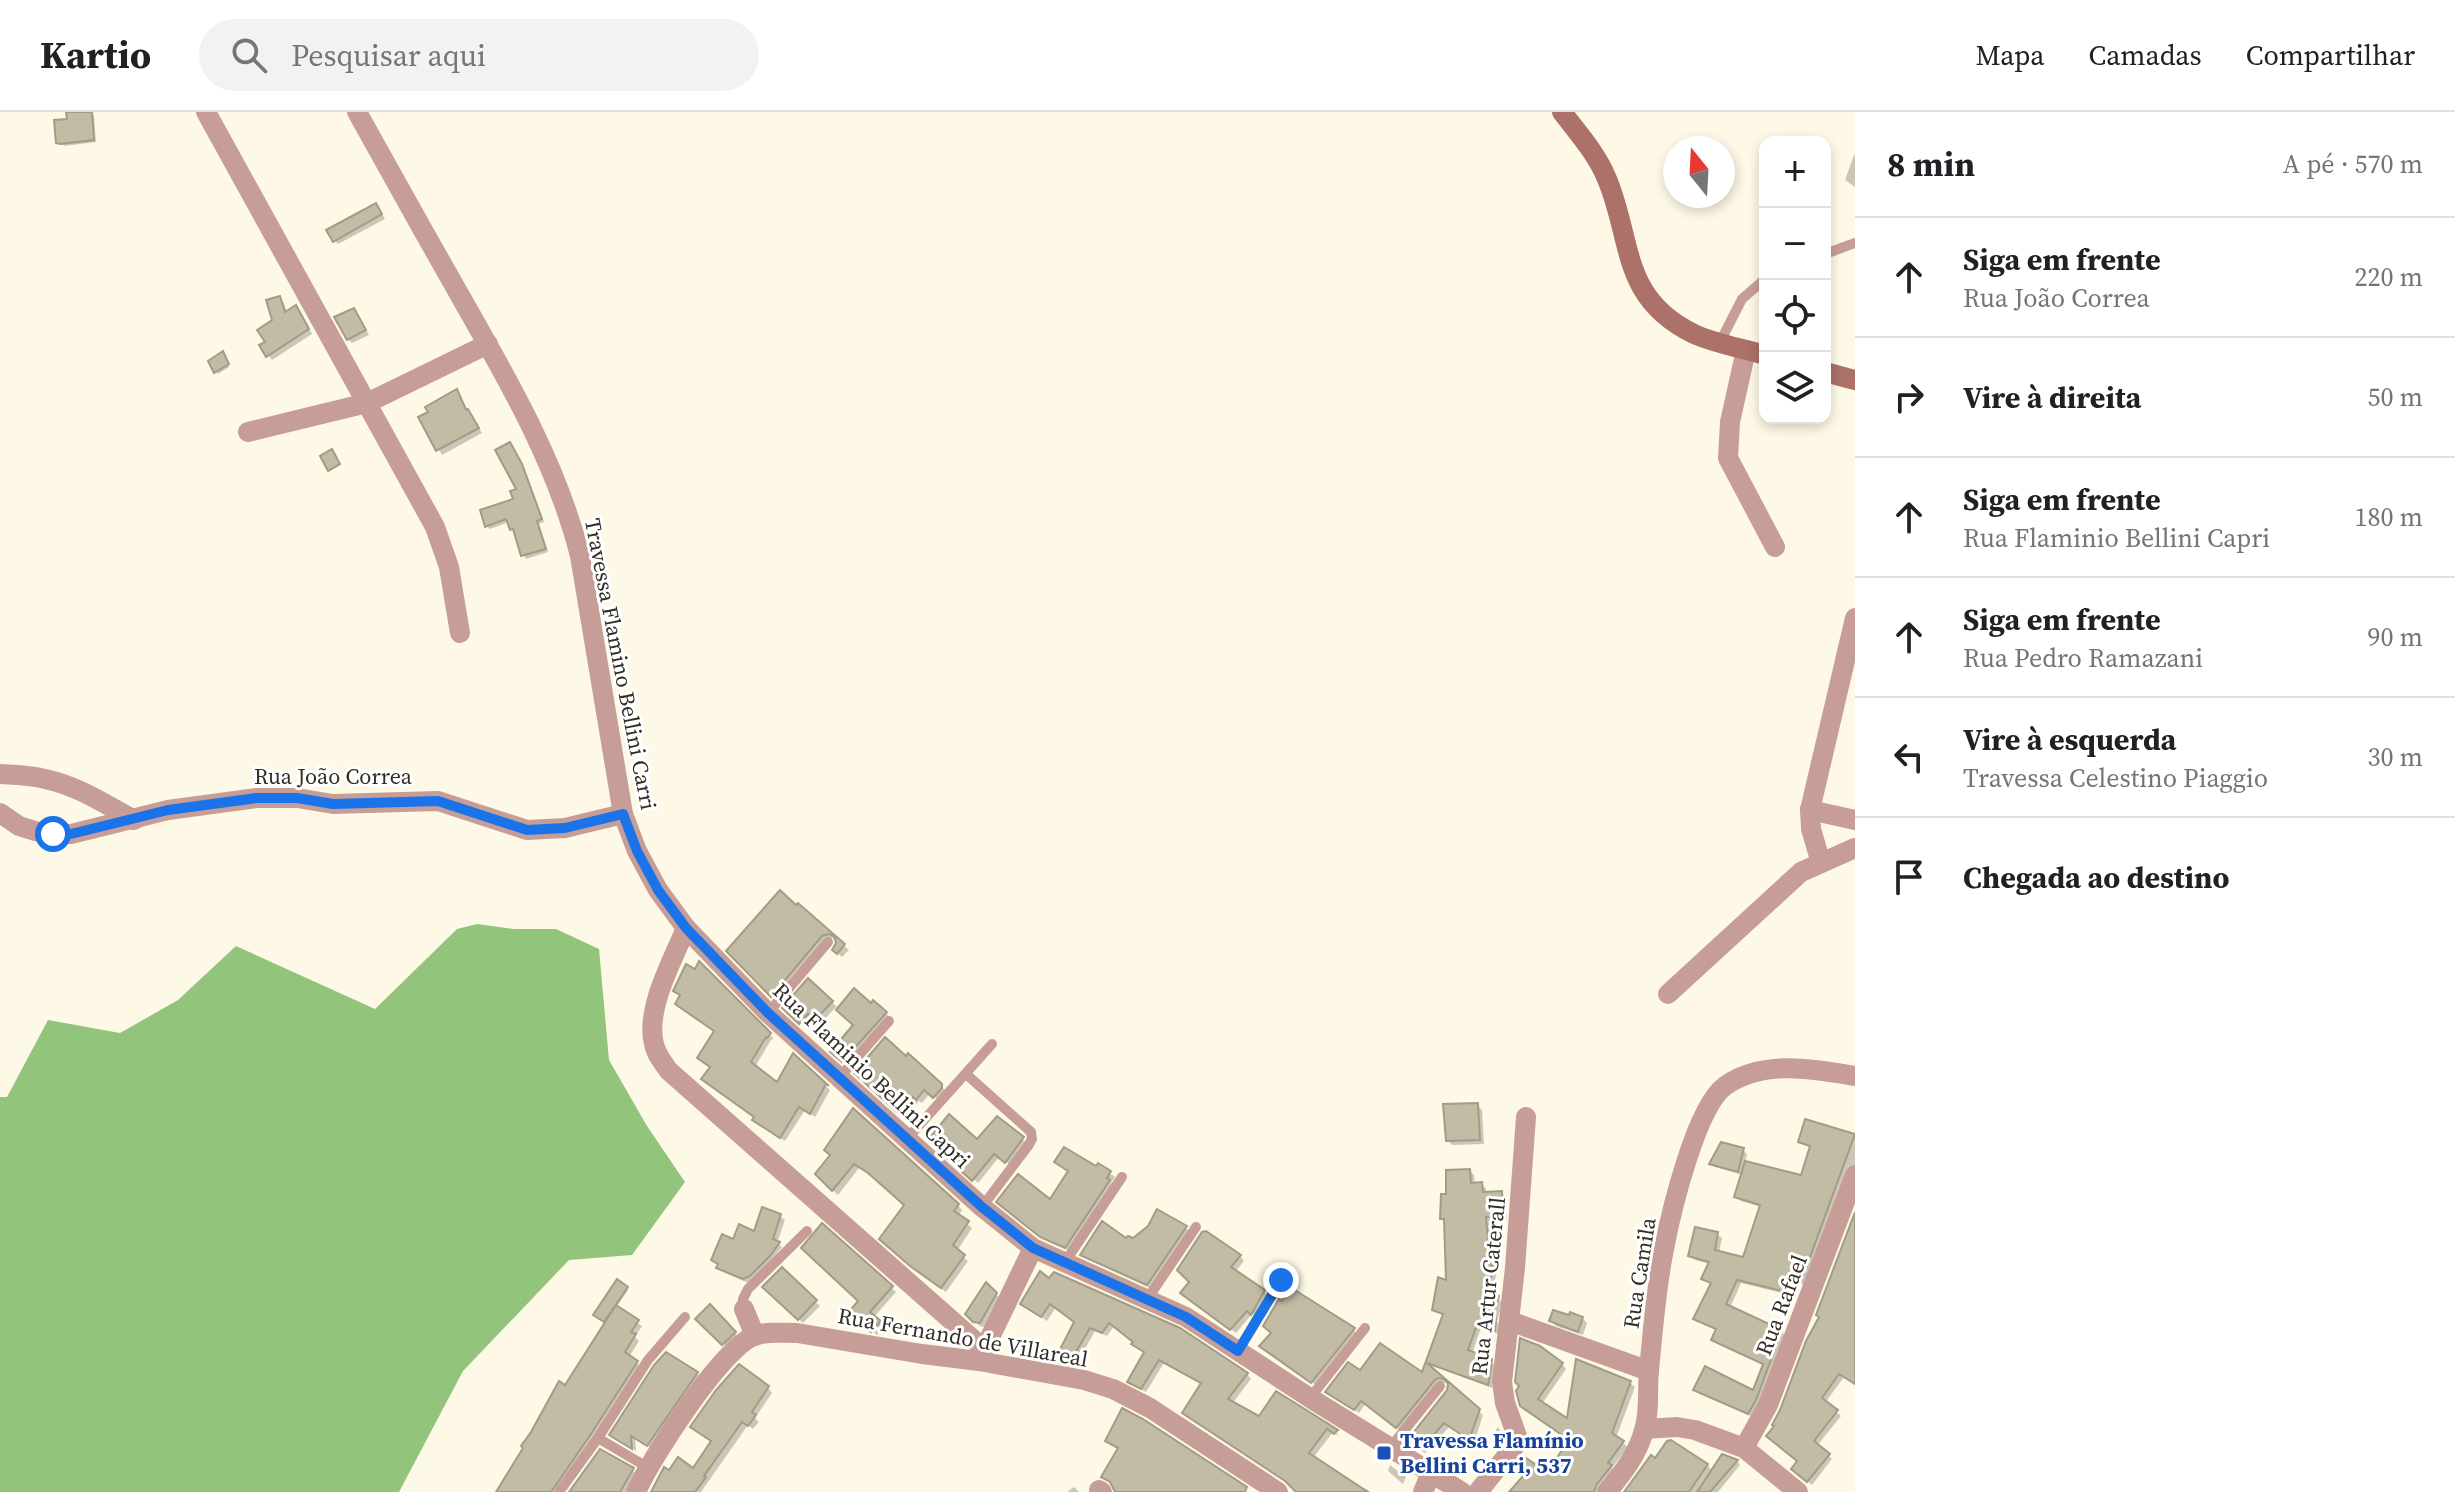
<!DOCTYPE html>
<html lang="pt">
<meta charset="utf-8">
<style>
:root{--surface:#fff;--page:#f2f2f2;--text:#202124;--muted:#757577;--line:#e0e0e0}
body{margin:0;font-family:"Source Serif 4",serif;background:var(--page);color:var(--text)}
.controls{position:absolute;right:24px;top:24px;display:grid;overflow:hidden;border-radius:16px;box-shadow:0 4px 12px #0003}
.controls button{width:72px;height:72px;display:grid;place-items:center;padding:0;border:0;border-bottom:2px solid var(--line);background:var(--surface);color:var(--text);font:40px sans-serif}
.compass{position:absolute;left:1663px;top:24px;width:72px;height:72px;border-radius:50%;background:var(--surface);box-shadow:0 4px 12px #0003;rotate:342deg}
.stop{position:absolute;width:24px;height:24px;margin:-18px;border:6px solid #1a73e8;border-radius:50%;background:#fff}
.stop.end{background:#1a73e8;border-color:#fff;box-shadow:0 2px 8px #0008}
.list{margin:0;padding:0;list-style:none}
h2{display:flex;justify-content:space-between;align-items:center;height:104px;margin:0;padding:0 32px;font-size:34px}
h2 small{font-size:26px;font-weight:400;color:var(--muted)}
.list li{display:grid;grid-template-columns:52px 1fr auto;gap:24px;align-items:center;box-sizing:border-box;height:120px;padding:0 32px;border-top:2px solid var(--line)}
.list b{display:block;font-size:30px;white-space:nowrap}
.list p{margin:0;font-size:26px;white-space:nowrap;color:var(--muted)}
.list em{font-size:26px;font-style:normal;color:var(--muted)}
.icon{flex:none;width:44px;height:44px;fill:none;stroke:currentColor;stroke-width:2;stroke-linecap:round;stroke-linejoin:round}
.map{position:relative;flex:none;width:1855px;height:1380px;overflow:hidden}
header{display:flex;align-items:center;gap:48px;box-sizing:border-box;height:112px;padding:0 40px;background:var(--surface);border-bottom:2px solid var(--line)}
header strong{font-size:38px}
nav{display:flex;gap:44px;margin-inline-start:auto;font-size:28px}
.search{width:560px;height:72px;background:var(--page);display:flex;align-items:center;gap:20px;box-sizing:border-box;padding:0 28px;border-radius:44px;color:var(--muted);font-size:30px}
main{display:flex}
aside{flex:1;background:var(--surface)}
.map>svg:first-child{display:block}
.forest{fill:#92c47c}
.shadow{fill:#0003}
.building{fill:#c2bca5;stroke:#a29c86;stroke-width:2}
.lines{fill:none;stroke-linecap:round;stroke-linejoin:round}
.lane{stroke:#c79e97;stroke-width:10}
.street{stroke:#c79e97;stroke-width:20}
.secondary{stroke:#ac7169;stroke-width:20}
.route{stroke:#1a73e8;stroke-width:10}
.transit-dot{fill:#1a4fb4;stroke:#fff;stroke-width:3}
.labels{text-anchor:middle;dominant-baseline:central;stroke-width:6;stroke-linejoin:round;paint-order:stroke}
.street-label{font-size:22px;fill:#312f26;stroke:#fff}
.transit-label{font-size:22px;font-weight:bold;fill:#164399;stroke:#fff;text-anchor:start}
</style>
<header>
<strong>Kartio</strong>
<div class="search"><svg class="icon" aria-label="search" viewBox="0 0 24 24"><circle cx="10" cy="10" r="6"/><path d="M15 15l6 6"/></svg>Pesquisar aqui</div>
<nav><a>Mapa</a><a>Camadas</a><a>Compartilhar</a></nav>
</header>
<main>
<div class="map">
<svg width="1855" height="1380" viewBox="0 0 1855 1380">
<rect width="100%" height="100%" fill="#fef9e6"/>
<path class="forest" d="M 477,812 L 514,817 L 556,817 L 599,837 L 609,948 L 647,1014 L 685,1070 L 632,1143 L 569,1148 L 463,1259 L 399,1380 L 0,1380 L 0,985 L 7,985 L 48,908 L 120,921 L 178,888 L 236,834 L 375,897 L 457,817 Z"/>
<g class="shadow">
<path d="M 91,1 L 94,4 L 96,30 L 64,34 L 58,27 Z"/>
<path d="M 1854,43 L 1855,44 L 1855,75 L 1845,68 Z"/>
<path d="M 379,97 L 385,107 L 338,132 L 334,128 Z"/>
<path d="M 279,186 L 284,191 L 287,201 L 296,196 L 300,200 L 312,222 L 272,248 L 262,234 L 267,230 Z"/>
<path d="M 357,202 L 369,223 L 352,231 L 348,227 Z"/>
<path d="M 224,243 L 229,255 L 218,262 L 210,249 Z"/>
<path d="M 457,280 L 482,321 L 442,343 L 420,306 Z"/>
<path d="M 513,336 L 525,358 L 544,410 L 539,412 L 548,440 L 526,447 L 509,410 L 490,417 L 487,414 L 516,388 L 519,378 Z"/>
<path d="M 798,793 L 836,826 L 830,827 L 777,888 L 729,839 Z"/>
<path d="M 837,828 L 849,838 L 842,845 L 834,838 Z"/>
<path d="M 700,853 L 774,927 L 771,928 L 755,955 L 777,973 L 793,944 L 830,978 L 815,1005 L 805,998 L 785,1029 L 759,1012 L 756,1006 L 712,956 L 716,920 L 677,892 L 681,885 L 676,879 Z"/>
<path d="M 832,890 L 839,897 L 871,894 L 874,891 L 890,905 L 847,953 L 833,940 L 856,913 L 836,895 L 821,911 L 814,905 L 805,915 L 785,896 Z"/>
<path d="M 909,944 L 946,979 L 939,989 L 930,981 L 922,991 L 919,989 L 905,1005 L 857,960 L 906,947 Z"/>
<path d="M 1477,993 L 1482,998 L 1484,1032 L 1452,1033 L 1448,1029 Z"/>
<path d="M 1807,1010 L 1855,1024 L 1855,1056 L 1805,1173 L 1794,1170 L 1790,1183 L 1741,1171 L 1730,1196 L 1781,1220 L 1786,1224 L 1753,1305 L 1700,1281 L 1695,1277 L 1754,1281 L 1764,1253 L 1718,1232 L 1713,1227 L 1717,1218 L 1696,1206 L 1712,1173 L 1704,1167 L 1710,1152 L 1695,1148 L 1690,1144 L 1717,1122 L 1722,1126 L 1719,1141 L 1745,1148 L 1761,1095 L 1741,1089 L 1736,1085 L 1743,1063 L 1715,1055 L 1711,1052 L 1743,1038 L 1747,1042 L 1745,1051 L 1803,1065 L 1811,1036 L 1800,1030 Z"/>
<path d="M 1022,1027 L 1027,1031 L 1010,1053 L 1000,1044 L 978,1071 L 940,1036 L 977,1030 Z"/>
<path d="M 827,1038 L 958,1093 L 962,1098 L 958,1104 L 972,1116 L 957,1139 L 968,1149 L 946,1180 L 917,1159 L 906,1093 L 876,1066 L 859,1056 L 838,1083 L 823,1069 L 832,1044 Z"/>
<path d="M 1099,1054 L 1115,1065 L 1111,1071 L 1114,1074 L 1070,1139 L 1047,1129 L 1003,1094 L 1050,1090 Z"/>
<path d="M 1470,1059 L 1474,1063 L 1475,1073 L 1482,1072 L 1486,1077 L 1486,1082 L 1502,1081 L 1506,1086 L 1507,1108 L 1490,1109 L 1494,1156 L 1497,1160 L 1491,1183 L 1502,1190 L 1497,1210 L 1500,1213 L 1499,1222 L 1481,1216 L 1472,1242 L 1490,1249 L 1495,1253 L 1492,1276 L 1427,1252 L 1445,1204 L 1434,1197 L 1448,1171 L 1446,1110 L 1442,1107 L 1448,1084 Z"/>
<path d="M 780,1104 L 785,1108 L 777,1131 L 782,1135 L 754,1168 L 748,1171 L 723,1160 L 719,1156 L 720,1153 L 713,1148 L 734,1130 L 756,1122 Z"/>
<path d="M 1855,1105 L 1855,1272 L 1844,1265 L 1825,1291 L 1841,1304 L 1817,1334 L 1832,1347 L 1812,1373 L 1798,1361 L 1800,1350 L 1776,1315 L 1821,1205 Z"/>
<path d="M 1180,1113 L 1191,1120 L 1152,1177 L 1087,1147 L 1082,1142 Z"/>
<path d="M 822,1114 L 896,1180 L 874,1205 L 884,1215 L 877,1223 L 855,1205 L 861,1189 Z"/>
<path d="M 1206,1122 L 1240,1144 L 1244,1149 L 1235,1160 L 1269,1184 L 1256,1205 L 1252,1202 L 1236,1221 L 1187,1185 Z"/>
<path d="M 782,1158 L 820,1194 L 803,1211 L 765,1175 Z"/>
<path d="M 1040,1162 L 1247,1262 L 1251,1267 L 1232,1292 L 1259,1306 L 1277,1282 L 1336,1320 L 1340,1325 L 1333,1320 L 1313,1346 L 1360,1377 L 1364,1376 L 1370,1380 L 1297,1380 L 1289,1371 L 1184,1301 L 1202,1272 L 1164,1251 L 1146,1280 L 1134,1274 L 1129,1269 L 1146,1241 L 1114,1214 L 1107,1224 L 1095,1219 L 1074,1256 L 1060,1253 L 1056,1249 L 1076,1211 L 1056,1195 L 1047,1209 L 1028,1196 Z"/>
<path d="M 617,1170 L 628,1178 L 616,1196 L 642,1214 L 635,1225 L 639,1229 L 629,1245 L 641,1255 L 557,1380 L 503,1380 L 607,1211 L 596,1203 Z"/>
<path d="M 986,1173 L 1001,1187 L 985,1215 L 980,1214 L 967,1202 Z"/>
<path d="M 710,1195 L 739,1226 L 728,1236 L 698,1207 Z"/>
<path d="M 1582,1206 L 1587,1211 L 1583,1223 L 1556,1214 L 1551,1209 Z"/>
<path d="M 1353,1218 L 1358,1222 L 1317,1274 L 1267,1238 Z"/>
<path d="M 1562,1252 L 1566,1257 L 1542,1292 L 1569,1310 L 1630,1271 L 1635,1275 L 1616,1326 L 1628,1335 L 1612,1356 L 1615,1359 L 1600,1380 L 1515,1380 L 1547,1363 L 1571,1329 L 1527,1299 Z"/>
<path d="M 1427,1253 L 1446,1270 L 1438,1273 L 1401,1319 L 1366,1291 L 1359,1301 L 1332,1284 L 1360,1260 L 1423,1263 Z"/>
<path d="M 697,1261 L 701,1266 L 652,1337 L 635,1326 L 636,1339 L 612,1323 Z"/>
<path d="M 1449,1273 L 1483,1303 L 1474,1331 L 1450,1314 L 1425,1341 L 1408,1330 L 1449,1279 Z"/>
<path d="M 768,1276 L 772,1281 L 755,1306 L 759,1310 L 753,1317 L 748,1313 L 701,1380 L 652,1380 L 669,1361 L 693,1359 Z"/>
<path d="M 1498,1315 L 1507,1331 L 1504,1334 L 1492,1324 Z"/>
<path d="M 1737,1349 L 1740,1353 L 1718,1380 L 1627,1380 L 1707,1353 L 1713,1359 Z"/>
<path d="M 1390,1353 L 1406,1365 L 1403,1372 L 1388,1359 Z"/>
<path d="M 632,1358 L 637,1363 L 630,1380 L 571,1380 Z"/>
<path d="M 1074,1375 L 1079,1380 L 1067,1380 Z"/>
</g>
<g class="building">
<path d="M 66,0 L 92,0 L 94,28 L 60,32 L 56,31 L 54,8 L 67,7 Z"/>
<path d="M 376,91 L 382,102 L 333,130 L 326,118 Z"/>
<path d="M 280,184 L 285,200 L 296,193 L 309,217 L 266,245 L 259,233 L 265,230 L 257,218 L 272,208 L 266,188 Z"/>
<path d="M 354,196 L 366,218 L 347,228 L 334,205 Z"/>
<path d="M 223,239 L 229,252 L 214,261 L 208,249 Z"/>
<path d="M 457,277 L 466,298 L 468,297 L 479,316 L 436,339 L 418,305 L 428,300 L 425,295 Z"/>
<path d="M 510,330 L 522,352 L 542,407 L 537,409 L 546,437 L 521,444 L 513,417 L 510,418 L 506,407 L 485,415 L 480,398 L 513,387 L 510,379 L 516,377 L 495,338 Z"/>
<path d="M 332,337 L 340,352 L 328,359 L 320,344 Z"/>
<path d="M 780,778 L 796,793 L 798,791 L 845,832 L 837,842 L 832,838 L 836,831 L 834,824 L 829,822 L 822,824 L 771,885 L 726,839 Z"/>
<path d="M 699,849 L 771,921 L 767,926 L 766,925 L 751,950 L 777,970 L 793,941 L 829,974 L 826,972 L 810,1002 L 799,995 L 780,1026 L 752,1008 L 754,1005 L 701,967 L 710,955 L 697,946 L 714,919 L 675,892 L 680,883 L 673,879 L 686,852 L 695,857 Z"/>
<path d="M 808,866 L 833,889 L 815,908 L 808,902 L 799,912 L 782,896 Z"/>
<path d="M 854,876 L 871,891 L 873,888 L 887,900 L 842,950 L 830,940 L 853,913 L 836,898 Z"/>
<path d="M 885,925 L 906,944 L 908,941 L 942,972 L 942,976 L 933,986 L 924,978 L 916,988 L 913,985 L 899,1002 L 854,961 Z"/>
<path d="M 1478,991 L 1480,1028 L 1446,1029 L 1443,992 Z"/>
<path d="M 853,996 L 959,1092 L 954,1099 L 969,1109 L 953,1133 L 965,1143 L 941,1176 L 910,1154 L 879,1127 L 904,1093 L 868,1061 L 854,1052 L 832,1079 L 815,1062 L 830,1043 L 824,1038 Z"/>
<path d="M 949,1002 L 977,1027 L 997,1004 L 1024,1025 L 1005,1051 L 994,1042 L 972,1069 L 937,1037 L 941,1032 L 931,1024 Z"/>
<path d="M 1805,1007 L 1855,1022 L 1801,1170 L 1790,1167 L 1786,1180 L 1737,1168 L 1726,1192 L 1782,1218 L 1756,1288 L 1748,1302 L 1693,1278 L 1705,1254 L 1753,1278 L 1763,1252 L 1711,1228 L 1716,1217 L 1693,1207 L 1711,1171 L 1701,1167 L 1709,1150 L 1688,1144 L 1695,1115 L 1718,1120 L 1715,1138 L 1743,1145 L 1760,1093 L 1734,1085 L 1745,1049 L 1801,1063 L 1810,1034 L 1798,1030 Z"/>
<path d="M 1721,1030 L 1744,1036 L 1738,1060 L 1709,1052 Z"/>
<path d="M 1064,1035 L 1096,1054 L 1098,1051 L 1111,1059 L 1107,1066 L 1110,1068 L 1065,1136 L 1040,1125 L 996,1090 L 1018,1062 L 1050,1087 L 1068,1059 L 1054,1050 Z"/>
<path d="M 1470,1057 L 1471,1071 L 1482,1070 L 1483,1080 L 1502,1079 L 1503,1104 L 1486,1105 L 1490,1152 L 1494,1154 L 1487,1179 L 1499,1184 L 1493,1204 L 1496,1206 L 1495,1219 L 1477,1213 L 1468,1238 L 1492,1247 L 1489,1269 L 1488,1273 L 1427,1251 L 1480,1297 L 1469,1328 L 1444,1311 L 1420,1338 L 1406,1330 L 1447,1278 L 1448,1272 L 1444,1267 L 1438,1266 L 1434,1269 L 1396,1316 L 1361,1289 L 1354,1298 L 1325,1280 L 1348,1250 L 1360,1258 L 1380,1231 L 1422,1260 L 1443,1202 L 1432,1198 L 1438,1165 L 1446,1168 L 1444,1107 L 1440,1107 L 1441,1082 L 1446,1082 L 1446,1058 Z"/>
<path d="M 762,1095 L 781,1102 L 773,1127 L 780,1130 L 770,1144 L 750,1164 L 743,1167 L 716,1156 L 718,1152 L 711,1148 L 722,1122 L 733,1127 L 739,1112 L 754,1119 Z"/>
<path d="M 1157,1097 L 1187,1114 L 1147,1173 L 1080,1143 L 1102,1109 L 1126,1126 L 1128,1124 L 1133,1126 L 1148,1114 Z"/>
<path d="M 1855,1100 L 1855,1272 L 1839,1262 L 1822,1286 L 1838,1298 L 1814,1329 L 1830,1342 L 1807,1370 L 1791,1357 L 1797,1349 L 1766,1324 L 1774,1314 L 1772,1313 L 1780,1298 L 1806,1229 L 1819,1205 L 1816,1203 Z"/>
<path d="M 822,1111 L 893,1174 L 870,1200 L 881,1209 L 871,1220 L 848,1201 L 858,1189 L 801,1136 Z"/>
<path d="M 1206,1119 L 1241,1143 L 1231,1155 L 1265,1178 L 1251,1203 L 1247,1199 L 1230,1218 L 1180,1181 L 1189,1170 L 1177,1158 L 1202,1120 Z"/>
<path d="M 782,1155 L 817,1188 L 798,1208 L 762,1175 Z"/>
<path d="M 1040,1159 L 1049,1166 L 1054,1160 L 1180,1216 L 1248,1261 L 1228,1287 L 1257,1303 L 1259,1304 L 1276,1279 L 1338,1318 L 1334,1322 L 1327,1317 L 1309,1341 L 1368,1380 L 1296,1380 L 1285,1369 L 1182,1301 L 1201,1271 L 1159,1248 L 1141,1277 L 1127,1270 L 1144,1240 L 1131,1232 L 1133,1230 L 1109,1211 L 1102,1221 L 1090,1216 L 1069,1252 L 1054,1249 L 1074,1210 L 1050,1192 L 1041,1205 L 1020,1192 Z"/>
<path d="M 617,1167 L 628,1175 L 604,1210 L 593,1203 Z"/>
<path d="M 986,1170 L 997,1181 L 980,1211 L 973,1210 L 965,1202 Z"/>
<path d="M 1290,1175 L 1355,1216 L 1311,1271 L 1259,1234 L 1271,1221 L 1263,1214 L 1279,1187 L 1282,1189 Z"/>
<path d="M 710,1192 L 736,1220 L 722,1233 L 695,1207 Z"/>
<path d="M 616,1193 L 639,1208 L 631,1220 L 636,1222 L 625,1240 L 638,1249 L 591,1322 L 551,1380 L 496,1380 L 523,1336 L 521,1334 L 531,1320 L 559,1269 L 565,1273 Z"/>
<path d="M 1553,1198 L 1569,1203 L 1570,1200 L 1583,1205 L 1578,1220 L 1549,1209 Z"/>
<path d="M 1520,1226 L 1540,1234 L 1563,1251 L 1538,1287 L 1567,1306 L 1576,1247 L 1631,1269 L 1612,1321 L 1624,1329 L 1608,1351 L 1612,1353 L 1597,1372 L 1594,1380 L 1509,1380 L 1524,1363 L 1514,1356 L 1523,1344 L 1547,1360 L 1569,1328 L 1520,1294 L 1516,1279 L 1519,1274 L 1515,1270 Z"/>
<path d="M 666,1240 L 698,1260 L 647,1334 L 631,1324 L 632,1337 L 609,1323 L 654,1253 Z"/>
<path d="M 739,1252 L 769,1274 L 752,1300 L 756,1303 L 748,1314 L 742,1310 L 704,1364 L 706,1365 L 695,1380 L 651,1380 L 664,1355 L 669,1358 L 678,1345 L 693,1356 L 711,1329 L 690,1315 L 716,1278 Z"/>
<path d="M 1122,1296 L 1143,1307 L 1247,1375 L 1245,1380 L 1115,1380 L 1110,1370 L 1101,1365 L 1118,1336 L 1105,1329 Z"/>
<path d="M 1671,1328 L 1708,1352 L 1689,1380 L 1624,1380 L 1651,1343 L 1655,1346 L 1667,1329 Z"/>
<path d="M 600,1337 L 634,1356 L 620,1380 L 569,1380 Z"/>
<path d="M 1722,1342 L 1738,1348 L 1710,1380 L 1697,1380 Z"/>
</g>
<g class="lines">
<g class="lane">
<path d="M 1825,142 L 1855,131"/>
<path d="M 1720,230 L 1742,187 L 1765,167"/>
<path d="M 768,901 L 828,830"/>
<path d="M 966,962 L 1031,1020 L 1032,1027 L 1028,1034 L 982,1095"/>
<path d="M 839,966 L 889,909"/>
<path d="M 906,1028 L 992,932"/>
<path d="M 1065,1150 L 1122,1065"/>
<path d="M 1148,1186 L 1196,1115"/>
<path d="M 744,1197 L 743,1187 L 748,1177 L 807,1119"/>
<path d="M 1238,1239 L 1281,1168"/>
<path d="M 1310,1286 L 1365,1216"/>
<path d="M 598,1326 L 647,1355"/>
<path d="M 1390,1336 L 1440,1274"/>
<path d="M 559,1380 L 598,1326 L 648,1248 L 685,1205"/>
</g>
<g class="street">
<path d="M 206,0 L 435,415 L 449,455 L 460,521"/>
<path d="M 357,0 C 393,65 430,131 467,196 C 512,275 558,356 580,444 L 623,702 L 637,739 L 658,778 L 686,816 L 768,901 L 982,1095 L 1033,1136 L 1186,1205 L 1310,1286 L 1462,1380"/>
<path d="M 1746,238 L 1730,310 L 1728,346 L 1775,435"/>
<path d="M 248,320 L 367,291 L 488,232"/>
<path d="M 1855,506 L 1810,698 L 1855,708"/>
<path d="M 0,662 C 15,663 31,663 45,667 C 78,674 105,692 134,708"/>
<path d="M 1810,698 L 1811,717 L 1821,751"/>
<path d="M 0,701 L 19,714 L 35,719 L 53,722 L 71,722 L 168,698 L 257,686 L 297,686 L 333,692 L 438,689 L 527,718 L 565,716 L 623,702"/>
<path d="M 686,816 C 673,848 645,897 654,932 C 656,942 663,951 669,959 L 984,1237"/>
<path d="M 1668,882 L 1801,760 L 1855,736"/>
<path d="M 744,1197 L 755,1224"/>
<path d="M 1510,1209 L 1649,1259"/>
<path d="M 979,1248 L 1033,1136"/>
<path d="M 1645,1317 L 1677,1315 L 1695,1318 L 1744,1336 L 1798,1380"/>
<path d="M 1744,1336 L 1768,1293 L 1855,1063"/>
<path d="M 1099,1378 L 1102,1380"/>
<path d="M 636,1380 C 651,1346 721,1237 754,1224 C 767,1219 783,1221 797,1221 L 922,1242 L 979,1249 L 1084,1268 L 1113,1277 L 1150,1296 L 1278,1380"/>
<path d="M 1423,1380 L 1431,1361"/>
<path d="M 1478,1380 L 1517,1331 L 1517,1324 L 1505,1291 L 1502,1270 L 1515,1156 L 1526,1005"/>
<path d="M 1607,1380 C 1622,1362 1638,1342 1644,1318 C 1650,1300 1647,1277 1649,1258 C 1653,1218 1656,1176 1664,1137 C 1671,1100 1696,995 1725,974 C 1762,947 1814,957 1855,964"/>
</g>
<g class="secondary">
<path d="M 1562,0 C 1578,21 1597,42 1607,67 C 1633,129 1620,186 1694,222 C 1716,232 1742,236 1765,243"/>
<path d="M 1825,260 L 1855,268"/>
</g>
</g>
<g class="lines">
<path class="route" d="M 53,722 L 71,722 L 168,698 L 257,686 L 297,686 L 333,692 L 438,689 L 527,718 L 565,716 L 623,702 L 637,739 L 658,778 L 686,816 L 768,901 L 982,1095 L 1033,1136 L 1186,1205 L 1238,1239 L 1281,1168"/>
</g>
<rect class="transit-dot" x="1376" y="1333" width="16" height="16" rx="4"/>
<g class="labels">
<g class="street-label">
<text transform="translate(621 552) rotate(79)">Travessa Flamino Bellini Carri</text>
<text x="333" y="664">Rua João Correa</text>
<text transform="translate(872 963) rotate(43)">Rua Flaminio Bellini Capri</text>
<text transform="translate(1639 1161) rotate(-81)">Rua Camila</text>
<text transform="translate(1488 1174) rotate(-84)">Rua Artur Caterall</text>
<text transform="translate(1781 1193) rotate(-69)">Rua Rafael</text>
<text transform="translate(963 1225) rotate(10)">Rua Fernando de Villareal</text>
</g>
<g class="transit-label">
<text x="1400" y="1328">Travessa Flamínio<tspan x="1400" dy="25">Bellini Carri, 537</tspan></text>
</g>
</g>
</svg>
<div class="controls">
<button>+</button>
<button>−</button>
<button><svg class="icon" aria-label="locate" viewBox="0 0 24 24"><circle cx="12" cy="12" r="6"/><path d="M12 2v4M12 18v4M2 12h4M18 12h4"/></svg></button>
<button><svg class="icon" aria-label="layers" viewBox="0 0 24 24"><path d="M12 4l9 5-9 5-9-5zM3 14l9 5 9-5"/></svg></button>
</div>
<svg class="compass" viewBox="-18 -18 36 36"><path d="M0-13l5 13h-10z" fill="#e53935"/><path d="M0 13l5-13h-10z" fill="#757577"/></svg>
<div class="stop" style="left:53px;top:722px"></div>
<div class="stop end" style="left:1281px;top:1168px"></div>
</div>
<aside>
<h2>8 min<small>A pé · 570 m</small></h2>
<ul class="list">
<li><svg class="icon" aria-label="ahead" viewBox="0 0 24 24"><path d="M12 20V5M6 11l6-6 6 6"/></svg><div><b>Siga em frente</b><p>Rua João Correa</p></div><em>220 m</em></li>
<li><svg class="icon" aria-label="right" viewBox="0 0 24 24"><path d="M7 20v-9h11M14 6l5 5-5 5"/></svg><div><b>Vire à direita</b></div><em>50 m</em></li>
<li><svg class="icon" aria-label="ahead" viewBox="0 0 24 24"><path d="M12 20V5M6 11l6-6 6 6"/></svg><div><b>Siga em frente</b><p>Rua Flaminio Bellini Capri</p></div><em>180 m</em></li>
<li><svg class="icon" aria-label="ahead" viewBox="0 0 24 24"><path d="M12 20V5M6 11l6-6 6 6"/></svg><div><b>Siga em frente</b><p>Rua Pedro Ramazani</p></div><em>90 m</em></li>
<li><svg class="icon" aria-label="left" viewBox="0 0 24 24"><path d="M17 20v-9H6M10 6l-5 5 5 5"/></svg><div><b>Vire à esquerda</b><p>Travessa Celestino Piaggio</p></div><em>30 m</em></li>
<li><svg class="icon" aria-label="arrive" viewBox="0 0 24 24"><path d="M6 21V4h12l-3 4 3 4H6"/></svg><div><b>Chegada ao destino</b></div></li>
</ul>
</aside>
</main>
